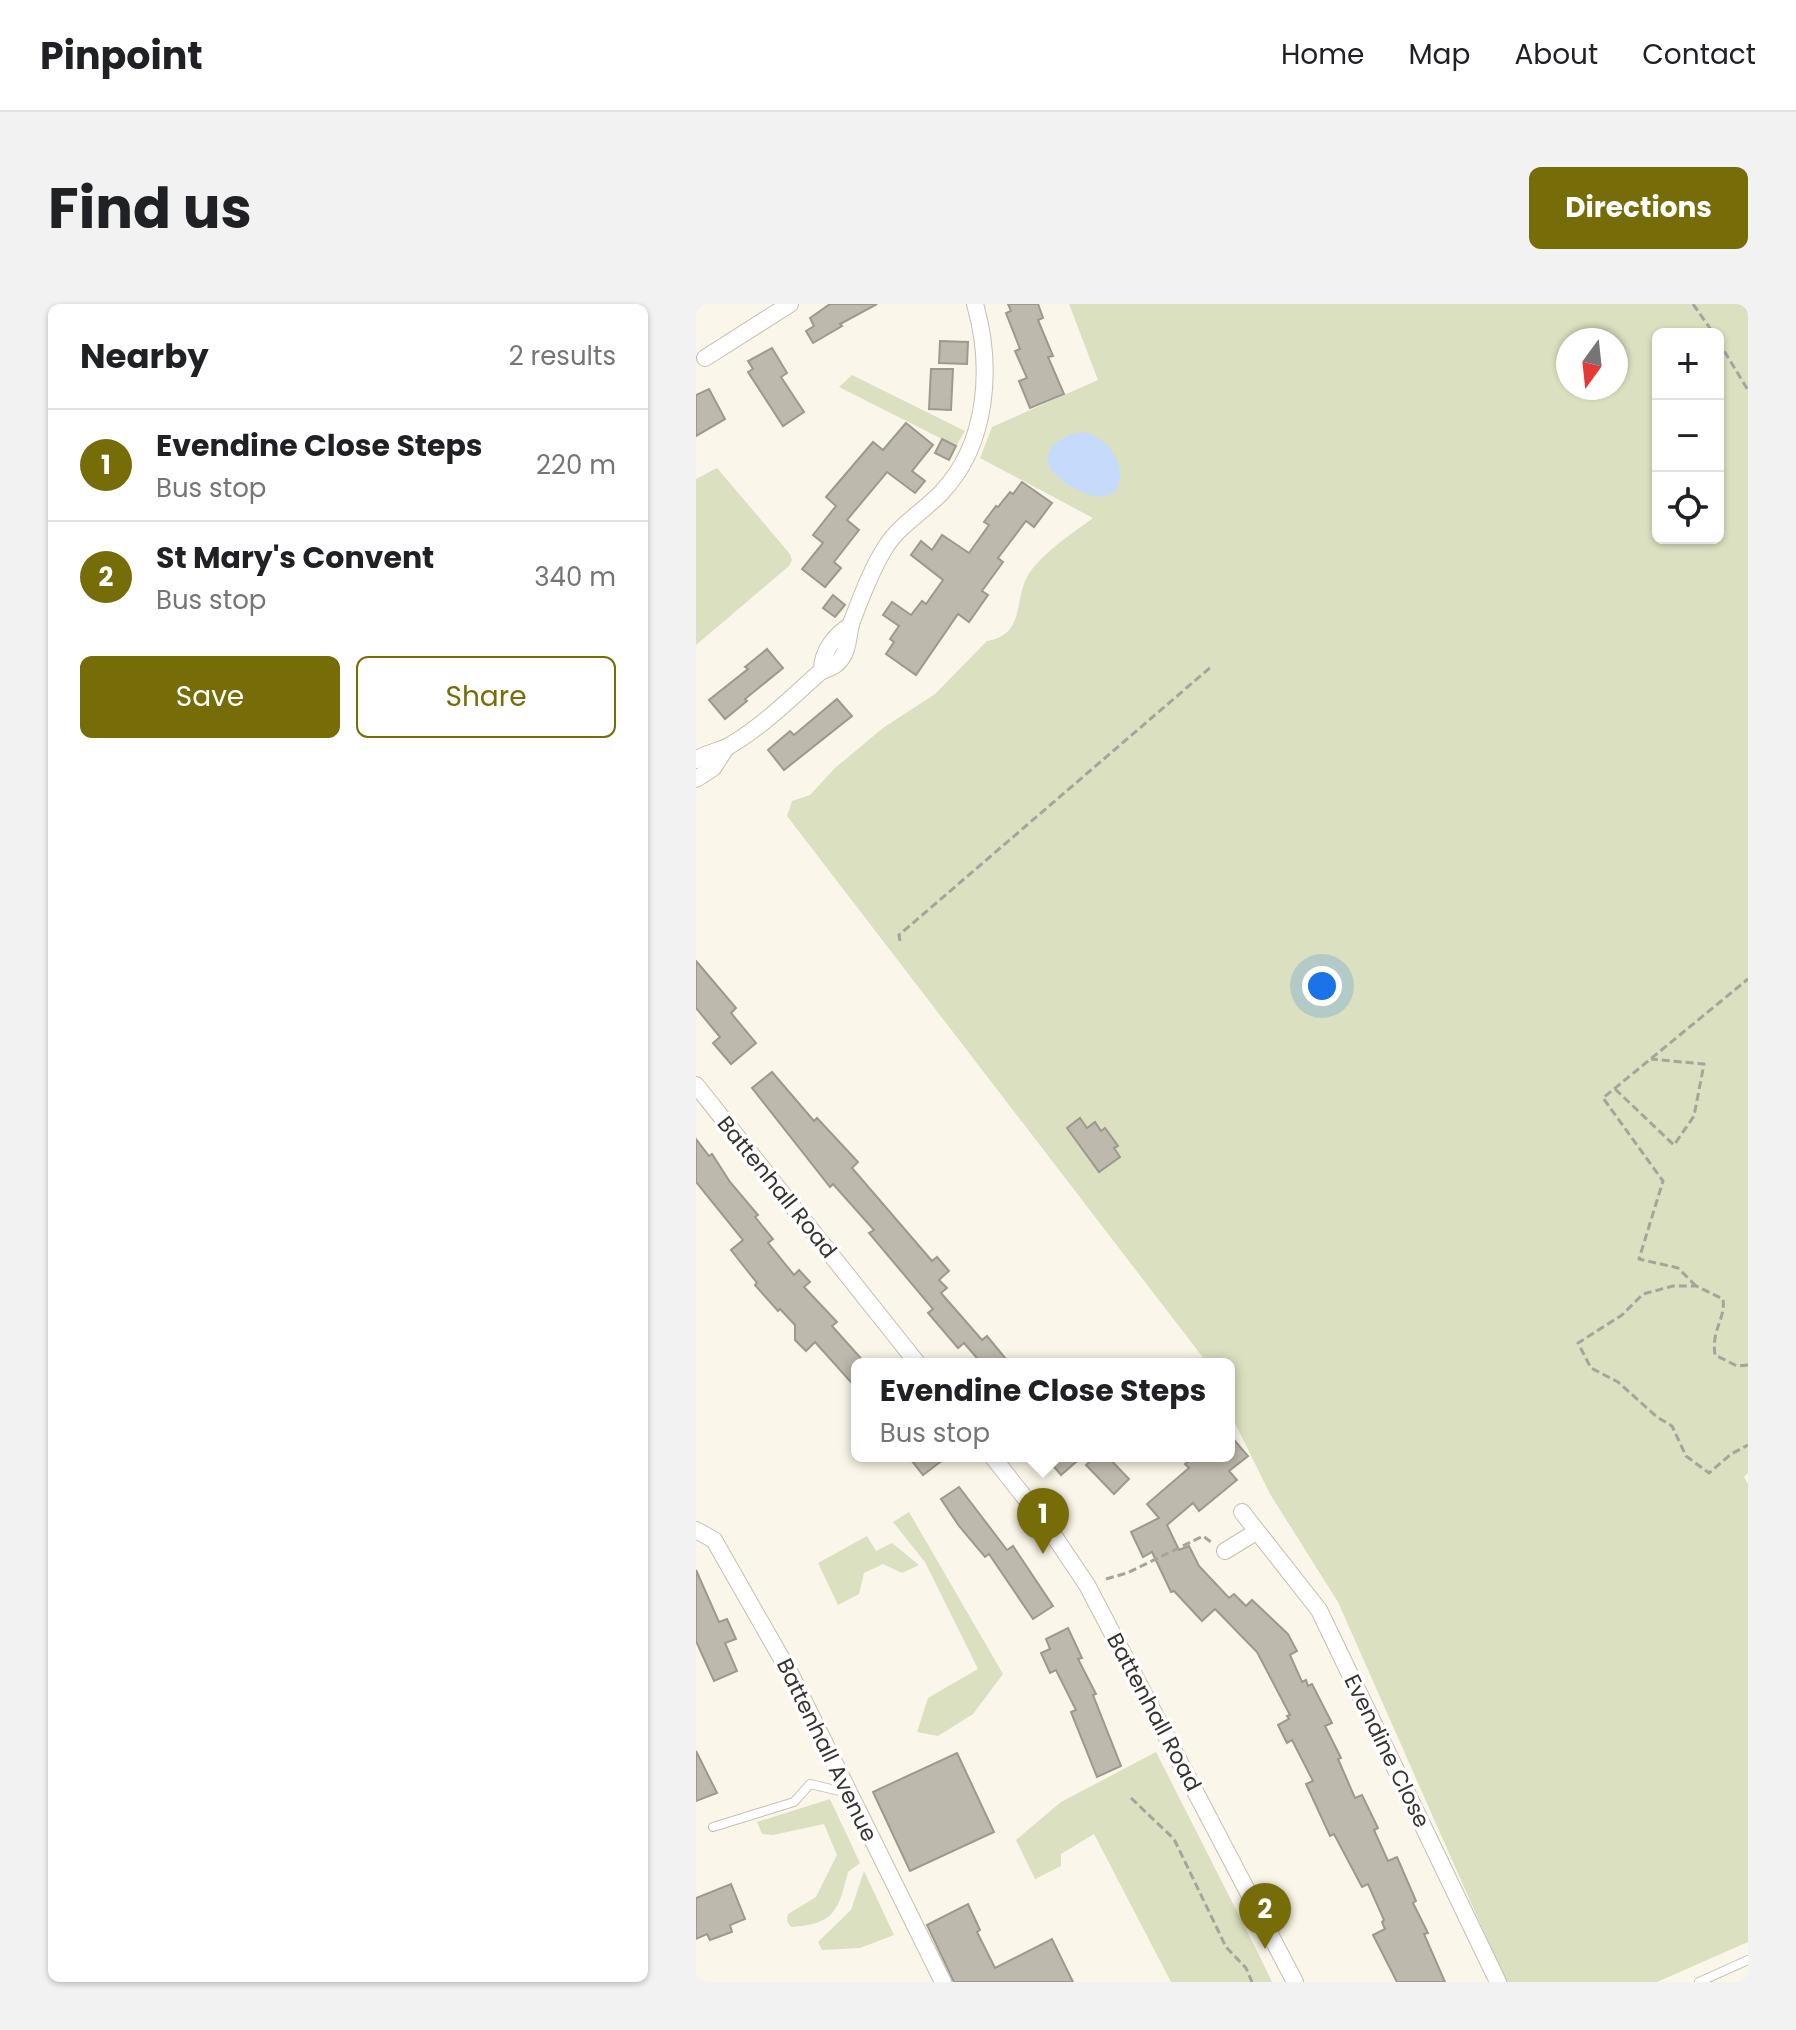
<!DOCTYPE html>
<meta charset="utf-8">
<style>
:root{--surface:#fff;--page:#f2f2f2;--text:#202124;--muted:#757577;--line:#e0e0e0;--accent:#766d09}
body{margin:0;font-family:Poppins,sans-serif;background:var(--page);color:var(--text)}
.controls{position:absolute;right:24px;top:24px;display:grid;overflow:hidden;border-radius:12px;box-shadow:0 2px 6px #0004}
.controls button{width:72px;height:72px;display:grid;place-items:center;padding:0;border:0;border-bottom:2px solid var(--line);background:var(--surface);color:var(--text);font:40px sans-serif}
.compass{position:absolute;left:860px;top:24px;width:72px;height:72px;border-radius:50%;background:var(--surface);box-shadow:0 2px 6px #0004;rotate:195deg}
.you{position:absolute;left:626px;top:682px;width:28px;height:28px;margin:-20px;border:6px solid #fff;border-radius:50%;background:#1a73e8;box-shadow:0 0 0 12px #1a73e833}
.badge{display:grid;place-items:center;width:52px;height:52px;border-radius:50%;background:var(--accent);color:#fff;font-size:26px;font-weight:700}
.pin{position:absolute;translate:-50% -66px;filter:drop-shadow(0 2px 4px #0008)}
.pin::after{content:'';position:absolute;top:42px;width:28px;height:24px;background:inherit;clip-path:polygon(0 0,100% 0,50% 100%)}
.popup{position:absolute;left:155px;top:1054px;width:384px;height:104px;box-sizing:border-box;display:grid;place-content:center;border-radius:12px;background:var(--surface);filter:drop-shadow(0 2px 6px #0005);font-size:26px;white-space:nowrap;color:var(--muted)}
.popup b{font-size:30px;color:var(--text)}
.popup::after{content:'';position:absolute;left:50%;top:100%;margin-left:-16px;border:16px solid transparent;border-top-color:var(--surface)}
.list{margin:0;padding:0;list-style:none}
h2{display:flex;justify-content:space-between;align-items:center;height:104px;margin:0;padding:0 32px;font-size:34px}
h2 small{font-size:26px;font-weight:400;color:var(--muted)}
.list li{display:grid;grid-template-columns:52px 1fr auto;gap:24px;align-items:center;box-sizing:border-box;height:112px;padding:0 32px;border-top:2px solid var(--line)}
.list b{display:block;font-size:30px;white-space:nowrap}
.list p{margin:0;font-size:26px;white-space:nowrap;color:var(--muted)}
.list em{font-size:26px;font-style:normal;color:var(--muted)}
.actions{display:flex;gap:16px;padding:24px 32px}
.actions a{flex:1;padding:18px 0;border:2px solid var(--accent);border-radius:12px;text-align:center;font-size:28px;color:var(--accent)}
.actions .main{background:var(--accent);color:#fff}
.icon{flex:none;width:44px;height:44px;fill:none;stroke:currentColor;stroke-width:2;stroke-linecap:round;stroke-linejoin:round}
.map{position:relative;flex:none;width:1052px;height:1678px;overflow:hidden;border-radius:12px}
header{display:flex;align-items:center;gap:48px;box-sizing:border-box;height:112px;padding:0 40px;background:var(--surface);border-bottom:2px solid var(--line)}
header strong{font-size:38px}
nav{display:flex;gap:44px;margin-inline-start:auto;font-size:28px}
.intro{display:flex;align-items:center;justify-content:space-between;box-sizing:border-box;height:192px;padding:0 48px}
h1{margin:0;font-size:56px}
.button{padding:20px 36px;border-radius:12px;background:var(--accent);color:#fff;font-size:28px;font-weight:700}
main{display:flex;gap:48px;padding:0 48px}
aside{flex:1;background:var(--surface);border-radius:12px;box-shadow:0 2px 6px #0004}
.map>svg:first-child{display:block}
.green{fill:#dbe0c0;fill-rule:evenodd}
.water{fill:#c6dbfc}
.building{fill:#bdb9ad;stroke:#9d998d;stroke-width:2}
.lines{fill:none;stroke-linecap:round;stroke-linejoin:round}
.lane-casing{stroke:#c4bfb3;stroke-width:10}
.street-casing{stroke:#c4bfb3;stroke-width:18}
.path{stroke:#a7a49a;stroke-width:3;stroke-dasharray:8 4;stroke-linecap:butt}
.lane{stroke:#fff;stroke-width:8}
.street{stroke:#fff;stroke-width:16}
.labels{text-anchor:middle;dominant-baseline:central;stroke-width:7;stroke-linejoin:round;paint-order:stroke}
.street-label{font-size:22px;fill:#36342f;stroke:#fff}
</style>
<header>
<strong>Pinpoint</strong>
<nav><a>Home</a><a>Map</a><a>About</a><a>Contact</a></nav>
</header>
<div class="intro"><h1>Find us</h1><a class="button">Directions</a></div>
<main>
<aside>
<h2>Nearby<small>2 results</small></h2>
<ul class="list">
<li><span class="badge">1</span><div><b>Evendine Close Steps</b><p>Bus stop</p></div><em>220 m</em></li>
<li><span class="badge">2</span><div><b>St Mary's Convent</b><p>Bus stop</p></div><em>340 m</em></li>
</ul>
<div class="actions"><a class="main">Save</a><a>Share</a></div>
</aside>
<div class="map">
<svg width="1052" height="1678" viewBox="0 0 1052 1678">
<rect width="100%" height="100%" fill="#faf6e9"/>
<g class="green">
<path d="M 373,0 L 1052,0 L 1052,1169 L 1048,1173 L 1052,1180 L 1052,1638 L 961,1678 L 810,1678 L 642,1298 L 574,1190 L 533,1107 L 533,1060 L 512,1060 L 91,512 L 96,497 L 114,491 L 139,464 L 187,424 L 239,390 L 291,337 C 329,331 318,297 331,273 C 344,250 377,229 397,214 L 284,154 L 296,123 L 402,76 ZM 962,30 L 1022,30 L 1022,234 L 962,234 ZM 872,36 L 920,36 L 920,84 L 872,84 Z"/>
<path d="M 156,71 L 269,127 L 260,142 L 143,83 Z"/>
<path d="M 21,164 L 94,250 L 96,256 L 93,262 L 0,341 L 0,175 Z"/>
<path d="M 213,1208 L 307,1370 L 277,1410 L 242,1432 L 221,1428 L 232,1394 L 282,1365 L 229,1258 L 197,1218 Z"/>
<path d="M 171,1232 L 180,1247 L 196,1239 L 223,1261 L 206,1269 L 187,1260 L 168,1269 L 163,1290 L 142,1301 L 122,1259 Z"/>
<path d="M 460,1448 L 563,1651 L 576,1678 L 475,1678 L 398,1530 L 365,1550 L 365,1562 L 339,1575 L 320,1536 L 365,1498 Z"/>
<path d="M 134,1495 L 164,1559 L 152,1568 C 142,1607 139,1620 95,1623 L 91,1617 L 92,1610 L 120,1593 L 141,1551 L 128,1520 L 77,1531 L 66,1530 L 61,1518 Z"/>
<path d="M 168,1567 L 198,1631 L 164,1644 L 126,1646 L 122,1638 L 155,1606 Z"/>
</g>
<path class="water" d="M 387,128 C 436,138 439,215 382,186 C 372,181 364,176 357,168 C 340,147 367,130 387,128 Z"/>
<g class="building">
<path d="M 134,0 L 181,0 L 144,20 L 146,22 L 117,39 L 110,27 L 118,22 L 114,14 Z"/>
<path d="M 312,0 L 342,0 L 347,14 L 342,16 L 357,52 L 352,53 L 368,90 L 334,104 L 323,77 L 331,74 L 319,47 L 324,45 L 310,9 L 315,7 Z"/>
<path d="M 244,37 L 272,38 L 271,60 L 243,59 Z"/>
<path d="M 76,44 L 91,69 L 85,73 L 108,108 L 87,122 L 52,68 L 57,65 L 52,57 Z"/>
<path d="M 235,65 L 257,65 L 255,106 L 233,105 Z"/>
<path d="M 13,85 L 29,115 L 0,132 L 0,91 Z"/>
<path d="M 210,119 L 237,141 L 216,167 L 229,177 L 219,189 L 191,168 L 151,216 L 163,226 L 138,258 L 145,264 L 129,283 L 106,265 L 127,239 L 117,231 L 140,202 L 130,193 L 177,138 L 187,146 Z"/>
<path d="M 246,135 L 260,142 L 253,156 L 239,149 Z"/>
<path d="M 326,178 L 356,199 L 338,223 L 330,217 L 302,254 L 307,258 L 286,287 L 292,291 L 273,318 L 262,310 L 220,371 L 190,350 L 198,338 L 194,335 L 203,322 L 187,311 L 196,298 L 215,311 L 226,297 L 230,300 L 247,276 L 215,251 L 225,237 L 236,246 L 246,231 L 273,249 L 293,221 L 288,218 L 300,202 L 302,203 L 314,188 L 317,190 Z"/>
<path d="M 137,291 L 149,301 L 139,313 L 127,304 Z"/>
<path d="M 71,345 L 87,364 L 49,395 L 51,397 L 29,415 L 13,396 L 52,365 L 49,363 Z"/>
<path d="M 141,395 L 156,412 L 88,466 L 72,446 L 94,427 L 98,431 Z"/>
<path d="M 0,657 L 40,704 L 35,709 L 60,739 L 35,760 L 17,739 L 24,733 L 0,704 Z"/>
<path d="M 76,768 L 118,817 L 121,814 L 162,858 L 156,864 L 236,957 L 241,953 L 253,967 L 243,976 L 251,984 L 245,989 L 286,1036 L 291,1032 L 314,1060 L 286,1060 L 268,1039 L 262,1044 L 232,1009 L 237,1005 L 173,929 L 178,926 L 137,880 L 134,883 L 56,784 Z"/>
<path d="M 384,814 L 391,824 L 399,818 L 405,827 L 409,824 L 422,842 L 418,844 L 424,853 L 403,868 L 371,824 Z"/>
<path d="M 0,835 L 13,852 L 16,850 L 34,878 L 62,911 L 59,913 L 77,935 L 72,939 L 98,971 L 103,966 L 114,978 L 108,983 L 141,1018 L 136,1022 L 170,1060 L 161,1060 L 161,1085 L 119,1038 L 110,1047 L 99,1036 L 99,1021 L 84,1005 L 82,1007 L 59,981 L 61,979 L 35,946 L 47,936 L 0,878 Z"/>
<path d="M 533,1130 L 552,1152 L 533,1167 L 541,1176 L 503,1207 L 497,1199 L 471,1221 L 483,1246 L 493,1242 L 503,1262 L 533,1294 L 538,1290 L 550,1302 L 556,1296 L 592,1330 L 601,1347 L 594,1351 L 606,1378 L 610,1376 L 612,1382 L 616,1380 L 636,1419 L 629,1422 L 645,1454 L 642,1455 L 659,1494 L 666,1491 L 682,1524 L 678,1526 L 692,1557 L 701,1553 L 720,1597 L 717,1599 L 732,1629 L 728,1630 L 749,1678 L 701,1678 L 677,1631 L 689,1625 L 686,1618 L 688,1616 L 672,1580 L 666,1583 L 638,1530 L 634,1532 L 610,1480 L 617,1477 L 596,1436 L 591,1439 L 582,1421 L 593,1415 L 591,1412 L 594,1411 L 561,1348 L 519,1305 L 506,1317 L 478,1287 L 475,1288 L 456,1248 L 447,1253 L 435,1228 L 463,1214 L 451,1200 L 493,1164 L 489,1160 L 499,1152 L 533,1152 Z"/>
<path d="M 212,1152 L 252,1152 L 227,1171 Z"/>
<path d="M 349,1152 L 387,1152 L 365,1171 Z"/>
<path d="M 400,1152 L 411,1152 L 433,1175 L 418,1190 L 390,1161 Z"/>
<path d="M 263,1183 L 311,1246 L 317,1242 L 357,1302 L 337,1315 L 293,1250 L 289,1253 L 263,1222 L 245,1195 Z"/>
<path d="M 0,1266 L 23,1318 L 31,1315 L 40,1335 L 29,1339 L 41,1367 L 18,1377 L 0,1337 Z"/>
<path d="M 372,1324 L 386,1354 L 382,1355 L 400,1390 L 397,1391 L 425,1462 L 401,1473 L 375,1408 L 380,1406 L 360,1366 L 354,1369 L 345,1349 L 354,1345 L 350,1335 Z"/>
<path d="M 0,1447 L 21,1489 L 0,1497 Z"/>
<path d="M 261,1449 L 298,1528 L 214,1567 L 177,1488 Z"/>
<path d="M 35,1580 L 49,1615 L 34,1621 L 36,1628 L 14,1636 L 11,1630 L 0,1635 L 0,1594 Z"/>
<path d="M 272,1600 L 284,1626 L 281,1628 L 299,1664 L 356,1635 L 377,1678 L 258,1678 L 231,1621 Z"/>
</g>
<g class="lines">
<defs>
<g id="lane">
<path d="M 17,1523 L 98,1498 L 114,1480 L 152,1489"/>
<path d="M 1003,1678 L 1052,1656"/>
</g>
<g id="street">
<path d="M 9,54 L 94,0"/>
<path d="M 126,366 C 126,347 139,331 155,321"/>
<path d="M 0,456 C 11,448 22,448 33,442 C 67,422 94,395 123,369 C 128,365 134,365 139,361 C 154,350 151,332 156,317 C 165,294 175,266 189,244 C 202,222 227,208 245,189 C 292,140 297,63 279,0"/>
<path d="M 0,475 L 17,464 L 30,444"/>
<path d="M 0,781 L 222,1060"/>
<path d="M 296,1152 L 352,1223 L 391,1281 L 599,1678"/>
<path d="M 546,1208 L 623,1306 L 802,1678"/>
<path d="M 0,1226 L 18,1236 L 95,1371 L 247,1678"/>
<path d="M 529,1247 L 560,1228"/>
</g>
</defs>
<use href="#lane" class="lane-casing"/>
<use href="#street" class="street-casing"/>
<g class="path">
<path d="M 997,0 L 1018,30"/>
<path d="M 1022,37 L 1052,86"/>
<path d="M 204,637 L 203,631 L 516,362"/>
<path d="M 919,785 L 978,841 L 998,812 L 1008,760 L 955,755"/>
<path d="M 1000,982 L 982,964 L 943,955 L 967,877 L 907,794 L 1052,675"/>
<path d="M 1052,1061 L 1041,1062 L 1019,1051 C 1015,1025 1030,1015 1027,995 L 1000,982 L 977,982 L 947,990 L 926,1011 L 882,1039 L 895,1064 L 922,1078 L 961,1113 L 976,1122 L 990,1152 L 1013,1169 L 1035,1150 L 1052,1141"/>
<path d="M 410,1275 L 431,1269 L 507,1232 L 515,1238"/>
<path d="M 435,1494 L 478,1535 L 530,1643 L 550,1664 L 556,1678"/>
</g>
<use href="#lane" class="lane"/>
<use href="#street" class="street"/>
</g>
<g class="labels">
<g class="street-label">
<text transform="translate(81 883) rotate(51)">Battenhall Road</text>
<text transform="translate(458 1408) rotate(62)">Battenhall Road</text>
<text transform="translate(131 1446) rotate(64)">Battenhall Avenue</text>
<text transform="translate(691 1447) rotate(64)">Evendine Close</text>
</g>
</g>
</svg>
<div class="controls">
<button>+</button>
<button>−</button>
<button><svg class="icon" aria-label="locate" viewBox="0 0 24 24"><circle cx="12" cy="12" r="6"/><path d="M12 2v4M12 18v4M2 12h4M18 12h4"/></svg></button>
</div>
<svg class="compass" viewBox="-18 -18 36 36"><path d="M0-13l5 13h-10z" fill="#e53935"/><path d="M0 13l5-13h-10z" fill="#757577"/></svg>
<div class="you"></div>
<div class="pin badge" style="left:347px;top:1250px">1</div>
<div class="popup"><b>Evendine Close Steps</b>Bus stop</div>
<div class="pin badge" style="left:569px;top:1645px">2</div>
</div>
</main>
